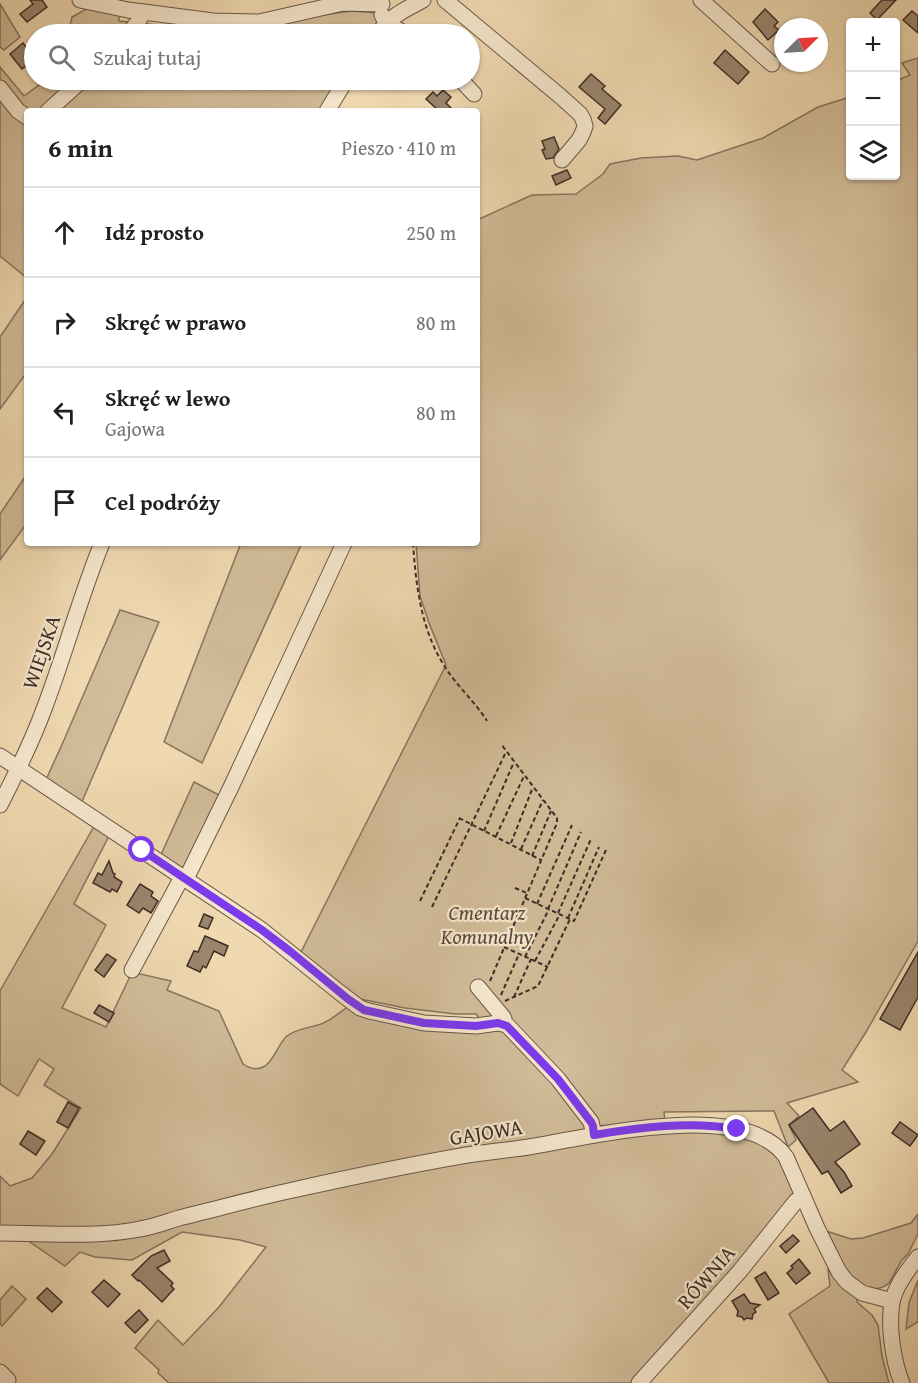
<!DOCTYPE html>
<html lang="pl">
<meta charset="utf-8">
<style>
:root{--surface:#fff;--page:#f6f6f6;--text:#202124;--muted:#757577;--line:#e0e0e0}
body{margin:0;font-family:"Gentium Book Plus",serif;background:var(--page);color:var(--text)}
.controls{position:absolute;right:18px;top:18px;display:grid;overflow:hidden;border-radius:6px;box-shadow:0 2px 4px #0004}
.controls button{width:54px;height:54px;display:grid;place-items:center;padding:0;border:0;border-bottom:2px solid var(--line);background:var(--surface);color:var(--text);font:30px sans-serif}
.compass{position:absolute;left:774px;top:18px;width:54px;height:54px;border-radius:50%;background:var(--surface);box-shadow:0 2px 4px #0004;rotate:66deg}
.stop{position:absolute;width:18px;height:18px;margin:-14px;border:4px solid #7c3aed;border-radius:50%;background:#fff}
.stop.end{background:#7c3aed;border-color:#fff;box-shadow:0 2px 6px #0008}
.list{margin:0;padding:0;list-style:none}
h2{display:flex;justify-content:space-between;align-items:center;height:78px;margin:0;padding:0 24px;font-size:26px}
h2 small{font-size:20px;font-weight:400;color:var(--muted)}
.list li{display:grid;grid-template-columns:39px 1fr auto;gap:18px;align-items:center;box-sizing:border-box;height:90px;padding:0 24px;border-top:2px solid var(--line)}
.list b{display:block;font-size:22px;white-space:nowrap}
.list p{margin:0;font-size:20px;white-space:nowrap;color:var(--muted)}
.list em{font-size:20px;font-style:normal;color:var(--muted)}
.icon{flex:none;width:33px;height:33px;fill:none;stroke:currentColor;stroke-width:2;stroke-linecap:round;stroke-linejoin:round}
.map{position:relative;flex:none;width:918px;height:1383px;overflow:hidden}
.search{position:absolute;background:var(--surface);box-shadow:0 2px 4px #0004;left:24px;top:24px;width:456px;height:66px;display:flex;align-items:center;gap:15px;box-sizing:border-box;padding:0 21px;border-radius:33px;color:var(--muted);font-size:22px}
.panel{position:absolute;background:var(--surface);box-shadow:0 2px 4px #0004;left:24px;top:108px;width:456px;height:438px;border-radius:6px}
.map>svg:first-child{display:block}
.green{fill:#d2bc99;stroke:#887460;stroke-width:1.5}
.building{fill:#9a866e;stroke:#3d2c26;stroke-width:1.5}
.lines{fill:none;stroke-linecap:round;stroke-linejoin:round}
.minor-casing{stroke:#6a5749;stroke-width:17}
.path{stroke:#3d2c26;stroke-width:2;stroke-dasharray:4.5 3;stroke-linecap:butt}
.minor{stroke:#f5e6cc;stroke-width:15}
.route{stroke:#7c3aed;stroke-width:8}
.labels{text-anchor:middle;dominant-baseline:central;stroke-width:4.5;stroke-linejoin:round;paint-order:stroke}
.street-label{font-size:21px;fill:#3d2c26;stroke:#f5e6cc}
.park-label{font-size:21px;font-style:italic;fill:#5b493d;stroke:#f5e6cc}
</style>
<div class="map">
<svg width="918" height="1383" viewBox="0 0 918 1383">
<rect width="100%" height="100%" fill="#f0d9b1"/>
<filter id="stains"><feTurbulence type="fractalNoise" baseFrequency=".00333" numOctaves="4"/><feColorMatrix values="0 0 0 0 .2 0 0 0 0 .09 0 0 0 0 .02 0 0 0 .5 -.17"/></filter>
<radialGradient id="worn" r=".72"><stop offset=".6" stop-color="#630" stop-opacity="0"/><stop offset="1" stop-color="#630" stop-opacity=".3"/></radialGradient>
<g class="green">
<path d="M 0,4 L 20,37 L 4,50 L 0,47 Z"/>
<path d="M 90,7 L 119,14 L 119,21 L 178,27 L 270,25 L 315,16 L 352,11 L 378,13 L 382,23 L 372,34 L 68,34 L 72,17 Z"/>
<path d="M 918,58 L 918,941 L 866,1032 L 842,1070 L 858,1082 L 787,1103 L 799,1116 L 789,1125 L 796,1140 L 788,1147 L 774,1111 L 664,1112 L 665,1121 L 598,1126 L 502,1012 L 481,1021 L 476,1014 L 455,1014 L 405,1008 L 355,998 L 300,954 L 446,665 L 429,623 L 420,596 L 416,543 L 477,543 L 477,220 L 532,195 L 576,194 L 603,174 L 610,164 L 641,158 L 678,156 L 697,160 L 763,138 L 818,107 L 850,97 L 850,176 L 896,176 L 896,81 L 910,75 L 902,63 Z"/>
<path d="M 0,67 L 24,96 L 46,80 L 69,80 L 70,82 L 45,111 L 27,111 L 0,85 Z"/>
<path d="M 84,80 L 342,80 L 321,111 L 53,111 Z"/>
<path d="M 0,93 L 27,120 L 27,278 L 0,256 Z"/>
<path d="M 27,297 L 27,372 L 0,409 L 0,337 Z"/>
<path d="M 27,474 L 27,523 L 0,560 L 0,514 Z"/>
<path d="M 241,543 L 302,543 L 202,763 L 164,742 Z"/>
<path d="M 120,610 L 159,622 L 81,804 L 45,782 L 64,740 Z"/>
<path d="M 194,782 L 223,797 L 184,871 L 160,857 Z"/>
<path d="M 96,823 L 111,832 L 74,904 L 106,925 L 62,1008 L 106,1027 L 132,972 L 171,981 L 167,990 L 219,1011 L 243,1064 C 249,1068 257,1071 265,1066 C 275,1059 278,1044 287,1036 C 296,1029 308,1028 318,1025 C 330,1022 340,1012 350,1005 L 499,1029 L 516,1039 L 590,1129 L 160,1219 L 114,1227 L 0,1229 L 0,1176 L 10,1186 L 32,1178 L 52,1154 L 81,1108 L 44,1085 L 54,1069 L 39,1059 L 18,1096 L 0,1084 L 0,991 Z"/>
<path d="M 670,1131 C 707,1133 755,1128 781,1161 C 788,1170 792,1184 797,1195 L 635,1383 L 169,1383 L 158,1373 L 159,1370 L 135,1348 L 158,1320 L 183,1345 L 219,1307 L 266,1247 L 240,1240 L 182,1232 L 132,1260 L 95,1257 L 80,1252 L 65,1266 L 27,1240 L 252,1205 L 417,1170 Z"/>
<path d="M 918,1214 L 918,1234 L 908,1254 L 902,1260 L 889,1283 C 882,1290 872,1289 863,1288 L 849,1274 L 839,1260 L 826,1231 L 851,1239 L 863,1238 L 911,1223 Z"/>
<path d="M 828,1270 L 857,1297 L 857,1302 L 872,1315 L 878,1325 L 882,1356 L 889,1383 L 829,1383 L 789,1314 L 830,1286 Z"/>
<path d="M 918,1280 L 918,1322 L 906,1329 L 909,1303 Z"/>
<path d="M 12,1286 L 26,1299 L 2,1326 L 0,1324 L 0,1300 Z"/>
</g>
<g class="building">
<path d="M 30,0 L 42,0 L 47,7 L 27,22 L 20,14 L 33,4 Z"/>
<path d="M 882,0 L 896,0 L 877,20 L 870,13 Z"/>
<path d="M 765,9 L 778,22 L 774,26 L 779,30 L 768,40 L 753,22 Z"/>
<path d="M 912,11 L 918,16 L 918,33 L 903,20 Z"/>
<path d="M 23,43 L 32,54 L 28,56 L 32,61 L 22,69 L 10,54 Z"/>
<path d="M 725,50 L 749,72 L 738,84 L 714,63 Z"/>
<path d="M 591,74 L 605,86 L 602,89 L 621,105 L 605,124 L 598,118 L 605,109 L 579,87 Z"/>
<path d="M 443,90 L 451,97 L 446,103 L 454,111 L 439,111 L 426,99 L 433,92 L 437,96 Z"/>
<path d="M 554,137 L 559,149 L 553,158 L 546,159 L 542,150 L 545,149 L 542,141 Z"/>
<path d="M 567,170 L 571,178 L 556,185 L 552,176 Z"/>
<path d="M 109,861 L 113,873 L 115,874 L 114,877 L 122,882 L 117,892 L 112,889 L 110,892 L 93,883 L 98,873 L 102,875 Z"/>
<path d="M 140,884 L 153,892 L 151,896 L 158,901 L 151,913 L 143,908 L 139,913 L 127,905 Z"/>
<path d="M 204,914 L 213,918 L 208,929 L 199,926 Z"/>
<path d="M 205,936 L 228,946 L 224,956 L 214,951 L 206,968 L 203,966 L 200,972 L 187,966 L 194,951 L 198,952 Z"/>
<path d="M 918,952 L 918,997 L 900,1030 L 880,1019 Z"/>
<path d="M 107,954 L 116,960 L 104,977 L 95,970 Z"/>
<path d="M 99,1005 L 114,1013 L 109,1022 L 94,1013 Z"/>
<path d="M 68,1102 L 79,1108 L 68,1128 L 57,1122 Z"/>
<path d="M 813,1108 L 830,1131 L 844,1121 L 860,1144 L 835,1162 L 844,1172 L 852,1186 L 841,1193 L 828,1171 L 822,1174 L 789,1125 Z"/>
<path d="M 900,1122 L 918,1135 L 910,1146 L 892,1133 Z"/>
<path d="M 28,1131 L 45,1141 L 36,1155 L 20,1144 Z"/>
<path d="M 793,1235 L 799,1241 L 786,1253 L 780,1246 Z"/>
<path d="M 164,1250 L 170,1261 L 157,1268 L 173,1283 L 171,1286 L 174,1289 L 162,1302 L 139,1280 L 138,1281 L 132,1275 L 151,1256 Z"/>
<path d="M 799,1259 L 810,1273 L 796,1284 L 787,1273 L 793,1268 L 791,1266 Z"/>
<path d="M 765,1272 L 779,1293 L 768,1300 L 755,1278 Z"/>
<path d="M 104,1280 L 120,1294 L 108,1307 L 92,1292 Z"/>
<path d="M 47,1288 L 62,1302 L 52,1312 L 37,1298 Z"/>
<path d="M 744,1294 L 750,1303 L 760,1305 L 754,1309 L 756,1312 L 753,1314 L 752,1319 L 747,1318 L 744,1320 L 742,1317 L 737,1316 L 738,1311 L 732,1301 Z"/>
<path d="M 139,1310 L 148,1320 L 135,1333 L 125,1323 Z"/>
</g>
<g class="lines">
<defs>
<g id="minor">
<path d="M 80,0 L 128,10 L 213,21 L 259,22 L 343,3 L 382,4"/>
<path d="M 445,0 L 560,96 L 580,114 L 583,119 L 585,126 L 583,132 L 579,140 L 562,160"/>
<path d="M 701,0 L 772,64"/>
<path d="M 382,15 L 386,23 L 406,34"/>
<path d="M 128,34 L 138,22 L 143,12"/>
<path d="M 378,34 C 391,15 403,11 423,0"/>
<path d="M 461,80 L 474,94"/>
<path d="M 0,88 L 18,111 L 27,117"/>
<path d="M 48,111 L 82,80"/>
<path d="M 327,111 L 346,80"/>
<path d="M 0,756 L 262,930 L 339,992 L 360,1008 L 369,1011 L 424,1023 L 476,1026 L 498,1023 L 507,1025 L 558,1079 L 591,1122 L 594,1135"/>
<path d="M 0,805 C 16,774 32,742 44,709 C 65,654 80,597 102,543"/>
<path d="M 186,879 L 232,785 L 344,543"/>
<path d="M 132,970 L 182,877"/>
<path d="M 478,987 L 503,1017 L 504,1019 L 503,1023"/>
<path d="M 0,1233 C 46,1233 95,1238 140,1229 C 153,1227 166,1222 179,1218 C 217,1209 255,1198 293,1190 C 351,1177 409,1165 467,1155 C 487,1152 509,1150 529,1147 C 589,1137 745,1098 786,1157 L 817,1228 L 839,1272 L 847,1282 L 862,1293 L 892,1301"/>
<path d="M 0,1372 L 8,1380"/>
<path d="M 639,1383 L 740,1271 L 796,1201 L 803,1196"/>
<path d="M 902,1383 C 893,1361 888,1326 892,1303 C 895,1286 908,1270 918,1257"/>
</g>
</defs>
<use href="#minor" class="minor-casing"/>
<g class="path">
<path d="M 413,543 C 416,586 421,630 445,667 C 457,686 475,702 487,721"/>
<path d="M 459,818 L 541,860"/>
<path d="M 484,831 L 514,762"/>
<path d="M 496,836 L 524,776"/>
<path d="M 511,843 L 533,787"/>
<path d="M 521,849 L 543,800"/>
<path d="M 532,856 L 551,811"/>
<path d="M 515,888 L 527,893"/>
<path d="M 525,898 L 574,921 L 606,850"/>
<path d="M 420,901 L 460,818"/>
<path d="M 537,904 L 572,825"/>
<path d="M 432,907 L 506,752"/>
<path d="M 548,909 L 581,832"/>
<path d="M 558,913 L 591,839"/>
<path d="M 568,918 L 599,847"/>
<path d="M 504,947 L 548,967"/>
<path d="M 525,957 L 549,909"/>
<path d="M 535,961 L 560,914"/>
<path d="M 490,981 L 557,823 L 557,818 L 501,744"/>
<path d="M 501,995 L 519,954"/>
<path d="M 514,997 L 531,959"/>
<path d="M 505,1001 L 538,986 L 570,919"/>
</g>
<use href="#minor" class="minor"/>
</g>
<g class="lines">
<path class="route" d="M 142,850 L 262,930 L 291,952 L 348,999 L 364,1010 L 424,1023 L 476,1026 L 498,1023 L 507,1026 L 558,1079 L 591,1122 L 593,1126 L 594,1135 C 641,1127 690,1121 737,1129"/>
</g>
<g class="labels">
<g class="street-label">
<text transform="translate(41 652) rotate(-71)">WIEJSKA</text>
<text transform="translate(486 1132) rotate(-9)">GAJOWA</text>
<text transform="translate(706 1277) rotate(-49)">RÓWNIA</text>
</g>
<g class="park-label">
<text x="487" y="912">Cmentarz<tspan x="487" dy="24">Komunalny</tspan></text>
</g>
</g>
<rect width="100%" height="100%" filter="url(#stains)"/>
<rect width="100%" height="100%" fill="url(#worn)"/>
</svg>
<div class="controls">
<button>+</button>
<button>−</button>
<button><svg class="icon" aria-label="layers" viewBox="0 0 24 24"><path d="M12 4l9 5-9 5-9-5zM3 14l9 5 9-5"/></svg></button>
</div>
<svg class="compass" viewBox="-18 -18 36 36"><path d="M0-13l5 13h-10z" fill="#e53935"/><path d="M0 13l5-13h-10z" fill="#757577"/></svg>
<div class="stop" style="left:142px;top:850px"></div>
<div class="stop end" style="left:737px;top:1129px"></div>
<div class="search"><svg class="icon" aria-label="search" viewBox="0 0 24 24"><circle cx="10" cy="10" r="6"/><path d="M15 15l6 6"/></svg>Szukaj tutaj</div>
<section class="panel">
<h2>6 min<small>Pieszo · 410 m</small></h2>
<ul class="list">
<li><svg class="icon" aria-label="ahead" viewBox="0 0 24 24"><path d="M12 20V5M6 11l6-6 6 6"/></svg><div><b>Idź prosto</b></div><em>250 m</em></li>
<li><svg class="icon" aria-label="right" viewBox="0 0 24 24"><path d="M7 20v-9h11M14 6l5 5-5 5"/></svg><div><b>Skręć w prawo</b></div><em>80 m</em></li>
<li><svg class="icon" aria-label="left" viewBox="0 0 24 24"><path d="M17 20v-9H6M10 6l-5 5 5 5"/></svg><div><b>Skręć w lewo</b><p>Gajowa</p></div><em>80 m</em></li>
<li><svg class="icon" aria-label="arrive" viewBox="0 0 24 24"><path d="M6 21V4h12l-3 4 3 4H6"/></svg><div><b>Cel podróży</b></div></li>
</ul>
</section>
</div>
